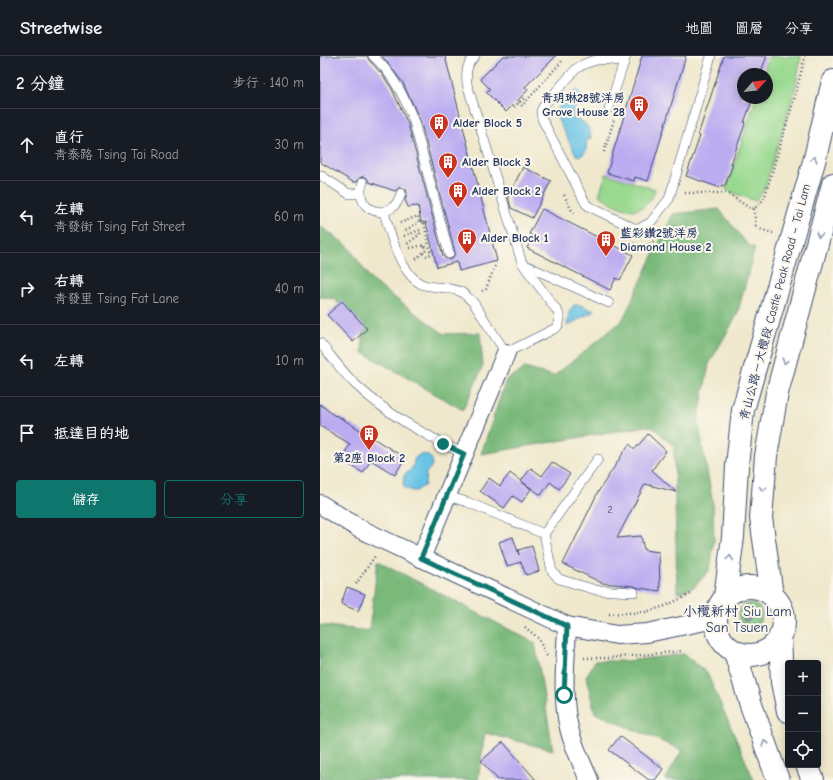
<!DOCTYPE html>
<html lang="zh-TW">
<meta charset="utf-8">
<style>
:root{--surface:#171b24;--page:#242831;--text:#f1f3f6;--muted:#9ea1a6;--line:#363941;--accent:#0f766e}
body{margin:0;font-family:"Comic Neue","LXGW WenKai TC",sans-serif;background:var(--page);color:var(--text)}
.controls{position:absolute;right:12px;bottom:12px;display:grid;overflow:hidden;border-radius:4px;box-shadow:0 2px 10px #0003}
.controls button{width:36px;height:36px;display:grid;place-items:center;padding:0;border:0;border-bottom:1px solid var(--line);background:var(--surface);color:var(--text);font:20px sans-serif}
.compass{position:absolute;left:417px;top:12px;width:36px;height:36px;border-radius:50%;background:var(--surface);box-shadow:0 2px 10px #0003;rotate:63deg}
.stop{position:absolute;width:12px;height:12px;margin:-9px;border:3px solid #0f766e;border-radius:50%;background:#fff}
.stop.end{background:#0f766e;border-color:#fff;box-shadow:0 1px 4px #0008}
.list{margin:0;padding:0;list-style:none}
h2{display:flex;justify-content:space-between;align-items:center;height:52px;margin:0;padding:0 16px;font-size:17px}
h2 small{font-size:13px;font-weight:400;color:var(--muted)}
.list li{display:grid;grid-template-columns:26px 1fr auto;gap:12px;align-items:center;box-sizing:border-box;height:72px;padding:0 16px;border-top:1px solid var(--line)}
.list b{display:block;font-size:15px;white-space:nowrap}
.list p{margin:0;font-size:13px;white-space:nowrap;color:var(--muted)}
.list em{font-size:13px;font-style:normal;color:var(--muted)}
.actions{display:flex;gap:8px;padding:12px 16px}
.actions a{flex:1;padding:9px 0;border:1px solid var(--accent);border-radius:4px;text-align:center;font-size:14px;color:var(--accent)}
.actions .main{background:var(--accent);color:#fff}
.icon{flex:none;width:22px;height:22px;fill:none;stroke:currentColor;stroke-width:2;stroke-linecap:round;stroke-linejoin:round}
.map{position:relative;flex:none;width:513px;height:724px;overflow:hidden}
header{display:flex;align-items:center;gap:24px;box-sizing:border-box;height:56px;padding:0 20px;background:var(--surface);border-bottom:1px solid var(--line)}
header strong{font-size:19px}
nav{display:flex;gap:22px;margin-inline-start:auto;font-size:14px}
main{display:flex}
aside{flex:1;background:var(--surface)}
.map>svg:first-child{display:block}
.green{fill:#99d98f;stroke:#5a8476}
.forest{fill:#7ab97a;stroke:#4a746c}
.water{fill:#67c3e5;stroke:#4179a2}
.building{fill:#bbacf1}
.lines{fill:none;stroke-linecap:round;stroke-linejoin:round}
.lane-casing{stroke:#3b4b6e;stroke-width:10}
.street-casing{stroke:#3b4b6e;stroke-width:20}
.primary-casing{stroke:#3b4b6e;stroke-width:24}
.path{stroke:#3b4b6e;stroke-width:2.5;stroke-dasharray:1 3;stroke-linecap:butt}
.lane{stroke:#fff;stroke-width:9}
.street{stroke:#fff;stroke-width:18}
.primary{stroke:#fff;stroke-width:22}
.tree{fill:#8b9a96}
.oneway{stroke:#8d97ae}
.route{stroke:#0f766e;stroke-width:5}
.labels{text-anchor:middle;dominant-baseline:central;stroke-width:4;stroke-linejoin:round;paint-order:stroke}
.number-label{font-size:10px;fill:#434e83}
.poi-label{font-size:12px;font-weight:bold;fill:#1b2f5e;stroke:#fbf7ec;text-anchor:start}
.street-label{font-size:12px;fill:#1b2f5e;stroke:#fbf7ec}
.quarter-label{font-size:14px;fill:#1b2f5e;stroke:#fbf7ec}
</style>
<header>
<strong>Streetwise</strong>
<nav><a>地圖</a><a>圖層</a><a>分享</a></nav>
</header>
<main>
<aside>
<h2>2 分鐘<small>步行 · 140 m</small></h2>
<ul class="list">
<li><svg class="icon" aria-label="ahead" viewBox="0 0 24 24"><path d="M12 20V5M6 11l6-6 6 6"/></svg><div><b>直行</b><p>青泰路 Tsing Tai Road</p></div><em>30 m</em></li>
<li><svg class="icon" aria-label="left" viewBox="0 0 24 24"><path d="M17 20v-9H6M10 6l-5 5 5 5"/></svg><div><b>左轉</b><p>青發街 Tsing Fat Street</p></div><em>60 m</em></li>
<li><svg class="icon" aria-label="right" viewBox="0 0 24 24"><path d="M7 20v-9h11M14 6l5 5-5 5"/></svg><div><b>右轉</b><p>青發里 Tsing Fat Lane</p></div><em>40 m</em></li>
<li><svg class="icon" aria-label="left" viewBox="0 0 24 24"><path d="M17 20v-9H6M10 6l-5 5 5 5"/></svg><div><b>左轉</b></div><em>10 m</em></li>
<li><svg class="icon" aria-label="arrive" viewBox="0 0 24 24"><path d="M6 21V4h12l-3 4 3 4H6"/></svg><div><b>抵達目的地</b></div></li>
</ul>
<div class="actions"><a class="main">儲存</a><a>分享</a></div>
</aside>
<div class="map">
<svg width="513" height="724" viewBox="0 0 513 724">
<rect width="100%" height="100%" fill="#fbf7ec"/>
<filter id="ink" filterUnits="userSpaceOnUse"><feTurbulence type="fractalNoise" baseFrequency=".025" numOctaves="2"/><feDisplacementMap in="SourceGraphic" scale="8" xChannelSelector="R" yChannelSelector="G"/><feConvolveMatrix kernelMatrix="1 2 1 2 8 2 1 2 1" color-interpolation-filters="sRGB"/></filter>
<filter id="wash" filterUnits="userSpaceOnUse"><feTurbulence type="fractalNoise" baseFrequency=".012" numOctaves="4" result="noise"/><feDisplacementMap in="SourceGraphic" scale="16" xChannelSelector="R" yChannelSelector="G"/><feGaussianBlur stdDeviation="0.9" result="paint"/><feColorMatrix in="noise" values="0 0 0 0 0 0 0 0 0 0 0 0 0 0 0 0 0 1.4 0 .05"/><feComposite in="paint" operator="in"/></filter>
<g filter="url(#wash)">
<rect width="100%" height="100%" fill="#efe8cc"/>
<g class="green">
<path d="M 449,0 L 481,0 L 475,34 L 444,134 L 435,145 L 406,134 L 436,42 L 447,42 L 447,18 L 443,18 Z"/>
<path d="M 286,118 L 335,133 C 333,141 329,147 322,151 C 307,159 293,147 279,139 Z"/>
</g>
<g class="forest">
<path d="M 399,153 L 428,189 L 435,192 L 417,259 L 389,308 L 378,365 L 393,448 L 394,486 L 390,514 L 374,531 L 357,537 L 354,390 L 335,373 L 327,370 L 161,398 L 186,324 L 200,316 L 204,312 L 234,320 L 302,265 L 353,158 Z"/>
<path d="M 0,170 L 28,190 L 52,225 L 124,278 L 160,277 L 163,310 L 143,354 L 42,296 L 44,271 L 14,243 L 0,241 Z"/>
<path d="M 58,505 L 215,587 L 233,694 L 165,677 L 158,724 L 0,724 L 0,569 L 49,575 Z"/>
<circle cx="430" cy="559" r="12"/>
<path d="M 364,598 L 387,617 L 434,724 L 345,724 L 362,694 L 275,657 L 266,621 L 275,605 L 307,605 Z"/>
</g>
<g class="water">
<path d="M 257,33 L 263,42 C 259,50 251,52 253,63 C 265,64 270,71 271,82 L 267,84 C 265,91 269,96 260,100 L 256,99 L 236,60 C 237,50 248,37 257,33 Z"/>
<path d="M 254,249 L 260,249 L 274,255 L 247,270 C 248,262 248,254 254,249 Z"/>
<path d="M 101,398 L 107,399 L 112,403 L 112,410 L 106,417 L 105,429 L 96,435 L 92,435 L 85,432 L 83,428 L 84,419 C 86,417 90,415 92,412 C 96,404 90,404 101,398 Z"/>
</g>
<g id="blocks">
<g class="building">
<path d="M 0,0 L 47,0 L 49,4 L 62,18 L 72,33 L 88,68 L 123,200 L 125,202 L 130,204 L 133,202 L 135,196 L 100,64 L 83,27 L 71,11 L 62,0 L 125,0 L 177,205 L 139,215 L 137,206 L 117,211 L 106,166 L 101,166 L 98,150 L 88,151 L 85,144 L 87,137 L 86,133 L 80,131 L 75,135 L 49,126 L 47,122 L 44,120 L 39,122 L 37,126 L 33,126 L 0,106 Z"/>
<path d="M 183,0 L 236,0 L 205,31 L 208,34 L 186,56 L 166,36 L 170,33 L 160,23 Z"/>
<path d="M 322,0 L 366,0 L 328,125 L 315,121 L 314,125 L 287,117 Z"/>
<path d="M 404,0 L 447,0 L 440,18 L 423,18 L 423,42 L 433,42 L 424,67 L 425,68 L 411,108 L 413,108 L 405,130 L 402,129 L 401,132 L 366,120 L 380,80 L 378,79 Z"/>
<path d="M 203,111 L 231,125 L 212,162 L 191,152 L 188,141 Z"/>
<path d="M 222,153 L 313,199 L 300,224 L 296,222 L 290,234 L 207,192 L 213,180 L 209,178 Z"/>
<path d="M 22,245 L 47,273 L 33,286 L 7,259 Z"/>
<path d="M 0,348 L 15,360 L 16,359 L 85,402 L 75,419 L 51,404 L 43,417 L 21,403 L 30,388 L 0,370 Z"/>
<path d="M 328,378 L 346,395 L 332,414 L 356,436 L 325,428 L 297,482 L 321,480 L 324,494 L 339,496 L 340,535 L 319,532 L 314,530 L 282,527 L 243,508 L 278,436 L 309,388 L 315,393 Z"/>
<path d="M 232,406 L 250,418 L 239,433 L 230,426 L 221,439 L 201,425 L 211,412 L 222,420 Z"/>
<path d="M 190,417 L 211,433 L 202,446 L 193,440 L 184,452 L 160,435 L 169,422 L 180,430 Z"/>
<path d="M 193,481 L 199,499 L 198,494 L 212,490 L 219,515 L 206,519 L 201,506 L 187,510 L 179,486 Z"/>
<path d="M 27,531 L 45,538 L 38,555 L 21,548 Z"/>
<path d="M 300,680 L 343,713 L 335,724 L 329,724 L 289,694 Z"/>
<path d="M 183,686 L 216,724 L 178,724 L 161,705 Z"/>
</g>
</g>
</g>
<g filter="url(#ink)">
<use href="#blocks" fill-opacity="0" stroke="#3b4b6e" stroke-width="1"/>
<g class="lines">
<defs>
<g id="lane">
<path d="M 53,0 C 73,18 85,41 94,66 L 129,198"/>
<path d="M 304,7 C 287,1 271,2 256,13 L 224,49 L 221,55 L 222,63 L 266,148 L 270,151 L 314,172 L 320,172 L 330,167 L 349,143 L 391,0"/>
<path d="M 289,52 L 306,0"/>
<path d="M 0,119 L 29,138 L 41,137"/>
<path d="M 43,126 C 31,156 73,169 81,137"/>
<path d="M 64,156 C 70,177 81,221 104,229 C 116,232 130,231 141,236 C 145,238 149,243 153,246 L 186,297 L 236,272 C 241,267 240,263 238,256 L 202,207 L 147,28 C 146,17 146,8 155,0"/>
<path d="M 203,208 L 289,247"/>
<path d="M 0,287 C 12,301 23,317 36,329 C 68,359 105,379 144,398"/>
<path d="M 127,440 L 147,446 L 224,478 L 278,403"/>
<path d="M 224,478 L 232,515 L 239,523 L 276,534 L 314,536"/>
</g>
<g id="street">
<path d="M 0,448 L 40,473 L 247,570 L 297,579 L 327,577 L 395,563"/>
<path d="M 101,502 L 186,297"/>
<path d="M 247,570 C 246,603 241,639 249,672 C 253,690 262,707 269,724"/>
</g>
<g id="primary">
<circle cx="430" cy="565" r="34"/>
<path d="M 452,539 L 441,462 L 446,400 L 457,337 L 513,128"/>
<path d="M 405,541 L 413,481 L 417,410 L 423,354 L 495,102 L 513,25"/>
<path d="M 460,580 L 462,626 L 468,655"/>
<path d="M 415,596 L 430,646 L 458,724"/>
<path d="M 487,709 L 493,724"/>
</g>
</defs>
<use href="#lane" class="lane-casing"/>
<use href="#street" class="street-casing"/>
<use href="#primary" class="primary-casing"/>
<g class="path">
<path d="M 199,46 L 202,50 L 243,4"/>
<path d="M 194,51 L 204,42"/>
<path d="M 284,96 L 294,64"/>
<path d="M 365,137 L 407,137 L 428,151 L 434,153 L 444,143 L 475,40 L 485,0"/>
<path d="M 244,139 L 252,155 L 254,157"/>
<path d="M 434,153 L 436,172 L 453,177"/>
<path d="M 80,167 L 98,160 L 99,166 L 83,176"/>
<path d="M 84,180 L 100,174 L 100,178 L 87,188"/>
<path d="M 310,186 C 322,192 332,191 339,178"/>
<path d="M 90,192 L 104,189 L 106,194 L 96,203"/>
<path d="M 103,197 L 107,200 L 111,198 L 104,167"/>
<path d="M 162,235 L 166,233 L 176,207"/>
<path d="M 36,528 L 55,500"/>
<path d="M 289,558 L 326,556 L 345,550 L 371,538"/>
<path d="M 205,571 L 218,582 L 227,600"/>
<path d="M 264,602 L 288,602 L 363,595"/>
<path d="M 498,652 L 499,652"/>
</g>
<use href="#lane" class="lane"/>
<use href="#street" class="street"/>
<use href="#primary" class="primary"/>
</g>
<circle class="tree" cx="429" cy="558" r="6"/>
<defs><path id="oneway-chevron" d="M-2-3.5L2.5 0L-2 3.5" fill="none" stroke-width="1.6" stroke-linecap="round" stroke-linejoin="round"/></defs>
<g class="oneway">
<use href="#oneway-chevron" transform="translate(494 103) rotate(-75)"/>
<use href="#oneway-chevron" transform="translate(499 179) rotate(105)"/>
<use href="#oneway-chevron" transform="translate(465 305) rotate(105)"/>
<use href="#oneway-chevron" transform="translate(443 433) rotate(94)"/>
<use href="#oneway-chevron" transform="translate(410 502) rotate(-82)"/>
<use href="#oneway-chevron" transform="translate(445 687) rotate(-109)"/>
</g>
</g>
<g class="lines" filter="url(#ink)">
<path class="route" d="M 123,388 L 144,398 L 101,502 L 247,570 L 244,639"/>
</g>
<defs>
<symbol id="building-pin" viewBox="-11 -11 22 30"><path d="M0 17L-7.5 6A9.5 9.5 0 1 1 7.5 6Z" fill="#c8321e" stroke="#fbf7ec"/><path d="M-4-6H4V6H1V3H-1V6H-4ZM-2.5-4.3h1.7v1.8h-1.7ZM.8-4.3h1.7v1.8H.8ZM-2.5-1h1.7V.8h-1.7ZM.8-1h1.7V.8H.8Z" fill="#fff"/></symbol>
</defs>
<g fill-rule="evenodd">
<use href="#building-pin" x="308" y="38" width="22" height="30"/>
<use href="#building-pin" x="108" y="56" width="22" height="30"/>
<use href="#building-pin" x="117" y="95" width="22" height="30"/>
<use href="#building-pin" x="127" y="124" width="22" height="30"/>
<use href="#building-pin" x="136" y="171" width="22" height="30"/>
<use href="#building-pin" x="275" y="173" width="22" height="30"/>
<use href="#building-pin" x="38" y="367" width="22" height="30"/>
</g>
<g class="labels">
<g class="number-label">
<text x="290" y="454">2</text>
</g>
<g class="poi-label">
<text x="305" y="42" text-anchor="end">青玥琳28號洋房<tspan x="305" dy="14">Grove House 28</tspan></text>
<text x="133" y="67">Alder Block 5</text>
<text x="142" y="106">Alder Block 3</text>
<text x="152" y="135">Alder Block 2</text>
<text x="300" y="177">藍彩鑽2號洋房<tspan x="300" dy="14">Diamond House 2</tspan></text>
<text x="161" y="182">Alder Block 1</text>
<text x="49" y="402" text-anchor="middle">第2座 Block 2</text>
</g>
<g class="street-label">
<text transform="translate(455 246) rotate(-75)">青山公路－大欖段 Castle Peak Road – Tai Lam</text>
</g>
<g class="quarter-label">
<text x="417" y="555">小欖新村 Siu Lam<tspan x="417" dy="16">San Tsuen</tspan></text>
</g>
</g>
</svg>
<div class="controls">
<button>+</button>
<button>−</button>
<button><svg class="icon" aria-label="locate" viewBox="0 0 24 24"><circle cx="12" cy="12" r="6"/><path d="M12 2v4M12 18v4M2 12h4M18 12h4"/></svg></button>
</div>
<svg class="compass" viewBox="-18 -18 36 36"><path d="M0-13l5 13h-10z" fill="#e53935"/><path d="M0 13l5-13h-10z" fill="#9ea1a6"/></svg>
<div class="stop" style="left:244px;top:639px"></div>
<div class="stop end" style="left:123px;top:388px"></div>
</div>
</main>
